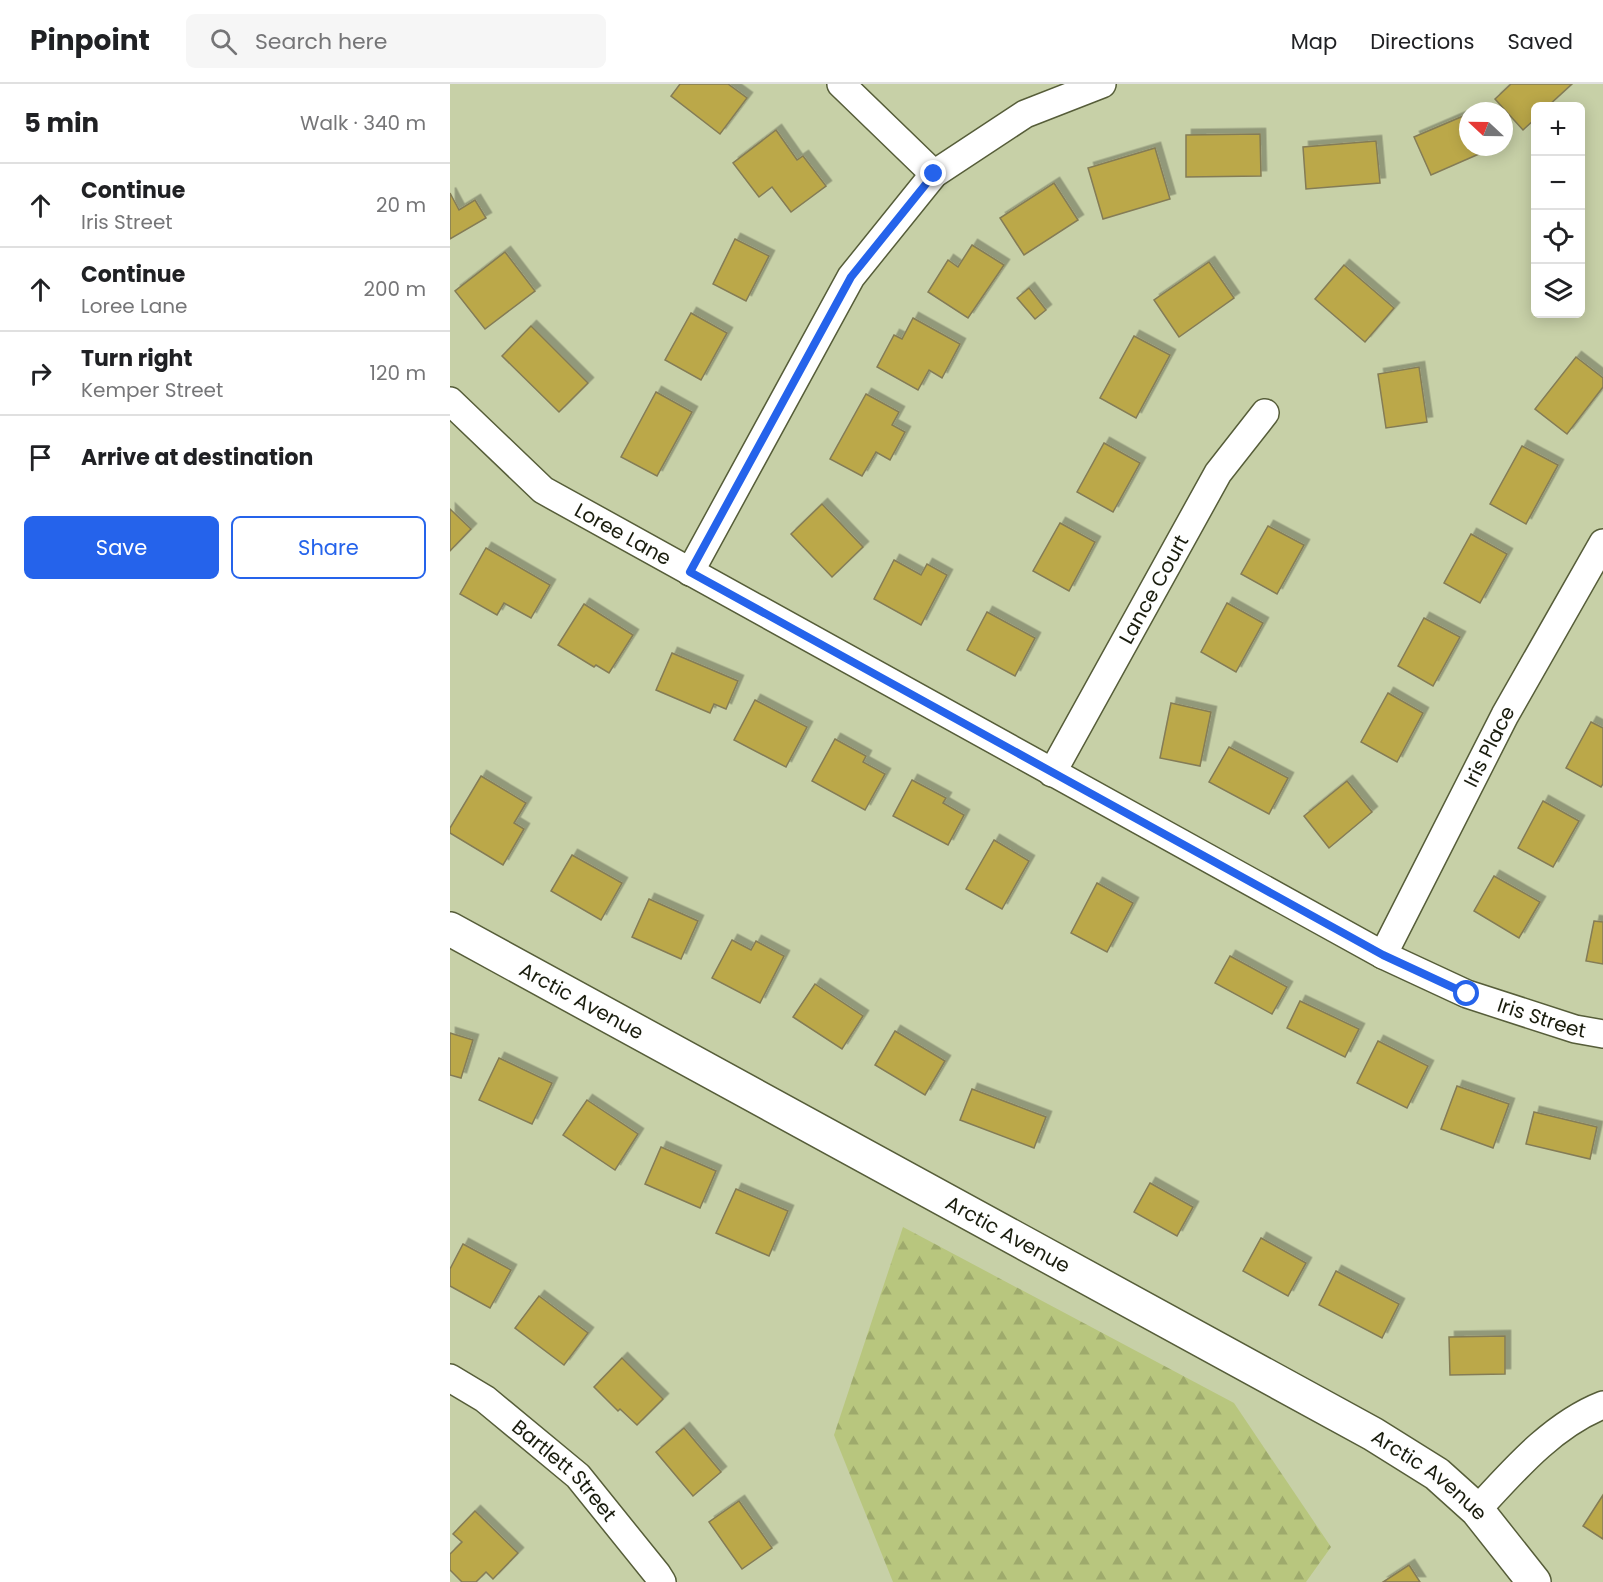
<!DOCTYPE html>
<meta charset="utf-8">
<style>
:root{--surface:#fff;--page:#f6f6f6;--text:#202124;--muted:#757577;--line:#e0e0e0;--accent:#2563eb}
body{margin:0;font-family:Poppins,sans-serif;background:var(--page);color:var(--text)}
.controls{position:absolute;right:18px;top:18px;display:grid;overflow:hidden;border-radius:9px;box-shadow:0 3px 15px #0003}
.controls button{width:54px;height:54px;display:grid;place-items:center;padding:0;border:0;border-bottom:2px solid var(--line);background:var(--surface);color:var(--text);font:30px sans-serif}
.compass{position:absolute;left:1009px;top:18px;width:54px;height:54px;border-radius:50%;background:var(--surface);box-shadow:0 3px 15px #0003;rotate:292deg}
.stop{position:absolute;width:18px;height:18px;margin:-14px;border:4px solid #2563eb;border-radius:50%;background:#fff}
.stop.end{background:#2563eb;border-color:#fff;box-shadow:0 2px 6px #0008}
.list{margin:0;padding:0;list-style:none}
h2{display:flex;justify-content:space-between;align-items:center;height:78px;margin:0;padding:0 24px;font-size:26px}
h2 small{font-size:20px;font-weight:400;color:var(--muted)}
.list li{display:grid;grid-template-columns:39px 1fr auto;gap:18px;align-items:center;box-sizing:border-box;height:84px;padding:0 24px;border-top:2px solid var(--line)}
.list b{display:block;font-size:22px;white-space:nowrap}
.list p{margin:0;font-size:20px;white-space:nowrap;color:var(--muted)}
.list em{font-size:20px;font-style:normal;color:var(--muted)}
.actions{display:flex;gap:12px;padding:18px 24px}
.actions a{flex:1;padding:14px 0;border:2px solid var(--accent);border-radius:9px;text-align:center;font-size:21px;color:var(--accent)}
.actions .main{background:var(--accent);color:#fff}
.icon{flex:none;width:33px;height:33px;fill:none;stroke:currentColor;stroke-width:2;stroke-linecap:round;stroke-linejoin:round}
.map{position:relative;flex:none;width:1153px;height:1498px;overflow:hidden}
header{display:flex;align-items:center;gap:36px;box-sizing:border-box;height:84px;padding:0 30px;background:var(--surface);border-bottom:2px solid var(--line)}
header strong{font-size:28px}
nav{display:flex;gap:33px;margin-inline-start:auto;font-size:21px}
.search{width:420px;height:54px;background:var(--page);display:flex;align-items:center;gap:15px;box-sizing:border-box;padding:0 21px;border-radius:9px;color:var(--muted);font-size:22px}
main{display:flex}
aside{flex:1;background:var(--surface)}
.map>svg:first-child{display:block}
.forest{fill:url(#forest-firs)}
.building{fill:#bba849;stroke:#847c56;stroke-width:1.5;filter:url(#shadow)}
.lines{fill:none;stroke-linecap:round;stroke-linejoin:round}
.minor-casing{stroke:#565d39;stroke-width:30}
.tertiary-casing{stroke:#565d39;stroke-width:36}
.minor{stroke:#fff;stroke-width:27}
.tertiary{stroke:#fff;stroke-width:33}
.route{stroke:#2563eb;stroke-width:8}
.labels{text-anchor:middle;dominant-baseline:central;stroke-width:5;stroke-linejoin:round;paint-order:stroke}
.street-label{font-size:20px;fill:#191c0d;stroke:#d3ddb4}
</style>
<header>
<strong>Pinpoint</strong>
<div class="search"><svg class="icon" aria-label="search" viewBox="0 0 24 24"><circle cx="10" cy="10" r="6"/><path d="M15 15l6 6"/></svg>Search here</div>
<nav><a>Map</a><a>Directions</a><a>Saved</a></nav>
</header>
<main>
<aside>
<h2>5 min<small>Walk · 340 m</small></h2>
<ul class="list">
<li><svg class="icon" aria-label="ahead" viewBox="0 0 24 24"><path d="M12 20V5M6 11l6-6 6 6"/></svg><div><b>Continue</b><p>Iris Street</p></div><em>20 m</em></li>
<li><svg class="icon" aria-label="ahead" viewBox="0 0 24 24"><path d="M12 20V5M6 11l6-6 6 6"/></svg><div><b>Continue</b><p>Loree Lane</p></div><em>200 m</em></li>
<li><svg class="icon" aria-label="right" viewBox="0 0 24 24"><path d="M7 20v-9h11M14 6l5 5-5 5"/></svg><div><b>Turn right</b><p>Kemper Street</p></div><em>120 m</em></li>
<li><svg class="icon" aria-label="arrive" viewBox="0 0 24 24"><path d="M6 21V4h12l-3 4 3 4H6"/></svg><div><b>Arrive at destination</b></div></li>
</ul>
<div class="actions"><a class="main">Save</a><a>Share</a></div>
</aside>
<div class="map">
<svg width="1153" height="1498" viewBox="0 0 1153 1498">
<defs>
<pattern id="forest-firs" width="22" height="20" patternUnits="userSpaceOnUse" patternTransform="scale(1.5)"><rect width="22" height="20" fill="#b8c67e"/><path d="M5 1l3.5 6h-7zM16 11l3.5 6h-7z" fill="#9eaa6c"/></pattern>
<filter id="shadow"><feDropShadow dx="5.5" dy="-5.5" stdDeviation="0" flood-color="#0004"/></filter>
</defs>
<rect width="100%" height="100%" fill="#c7d0a7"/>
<path class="forest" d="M 453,1143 L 784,1319 L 881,1463 L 856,1498 L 443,1498 L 384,1351 Z"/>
<g class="building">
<path d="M 230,0 L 278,0 L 297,14 L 270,50 L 221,12 Z"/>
<path d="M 1061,0 L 1122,0 L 1098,22 L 1086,22 L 1086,34 L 1073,46 L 1045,15 Z"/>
<path d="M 1018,30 L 1018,63 L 1045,63 L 981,91 L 964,53 Z"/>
<path d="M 326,46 L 347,76 L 353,72 L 376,102 L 341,128 L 322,103 L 309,113 L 283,79 Z"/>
<path d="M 810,50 L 811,92 L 736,93 L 736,51 Z"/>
<path d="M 926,57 L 930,99 L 856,105 L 853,63 Z"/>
<path d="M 705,64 L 720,115 L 653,135 L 638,84 Z"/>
<path d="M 604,99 L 628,136 L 574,171 L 550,134 Z"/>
<path d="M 0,109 L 9,126 L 25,116 L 36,134 L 0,155 Z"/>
<path d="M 285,155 L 319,172 L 296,217 L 263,200 Z"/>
<path d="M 522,161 L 554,181 L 518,234 L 478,208 L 498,176 L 508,183 Z"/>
<path d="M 55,168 L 85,207 L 35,245 L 5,207 Z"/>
<path d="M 759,178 L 784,214 L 729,253 L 704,216 Z"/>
<path d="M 894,181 L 944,224 L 915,258 L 865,215 Z"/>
<path d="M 579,204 L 596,226 L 585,235 L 567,214 Z"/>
<path d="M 241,229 L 277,249 L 251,296 L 215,276 Z"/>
<path d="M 463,234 L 510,260 L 492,294 L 479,286 L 468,306 L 427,283 L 444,251 L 452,255 Z"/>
<path d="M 81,242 L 138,299 L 109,328 L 52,272 Z"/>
<path d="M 684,252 L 720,271 L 686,334 L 650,314 Z"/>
<path d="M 1126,273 L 1153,294 L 1153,303 L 1117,350 L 1085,325 Z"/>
<path d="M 969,283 L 977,338 L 936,344 L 928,290 Z"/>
<path d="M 206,308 L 242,328 L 207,392 L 171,373 Z"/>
<path d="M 416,310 L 449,328 L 442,341 L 455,348 L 440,376 L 426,368 L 412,392 L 380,375 Z"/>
<path d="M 654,359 L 690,379 L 663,428 L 627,408 Z"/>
<path d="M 1072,362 L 1108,381 L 1076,440 L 1040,420 Z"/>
<path d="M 372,420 L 413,463 L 382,493 L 341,450 Z"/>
<path d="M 0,425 L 21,445 L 0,467 Z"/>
<path d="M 610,439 L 645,458 L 619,507 L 583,487 Z"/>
<path d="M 818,442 L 854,461 L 827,510 L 791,490 Z"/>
<path d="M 1021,450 L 1057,470 L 1030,519 L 994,499 Z"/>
<path d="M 36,464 L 100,501 L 81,534 L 54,519 L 47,531 L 10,510 Z"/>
<path d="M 444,476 L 471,491 L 477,480 L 497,491 L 471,541 L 424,515 Z"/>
<path d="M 777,519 L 813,539 L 786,588 L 751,568 Z"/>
<path d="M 134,520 L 183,551 L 159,589 L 146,581 L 144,583 L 108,561 Z"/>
<path d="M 537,528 L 585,554 L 565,592 L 517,566 Z"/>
<path d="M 974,534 L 1010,553 L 983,602 L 948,582 Z"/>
<path d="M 222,569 L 288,597 L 276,625 L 264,620 L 260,629 L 206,606 Z"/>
<path d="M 938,609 L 973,629 L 947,678 L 911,658 Z"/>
<path d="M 305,616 L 357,643 L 336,683 L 284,656 Z"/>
<path d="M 721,619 L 761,628 L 750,682 L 710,674 Z"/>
<path d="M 1141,638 L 1153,644 L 1153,700 L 1151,703 L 1116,684 Z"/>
<path d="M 385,655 L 416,672 L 413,678 L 435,690 L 415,726 L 362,697 Z"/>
<path d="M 779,663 L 838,694 L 819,730 L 759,698 Z"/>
<path d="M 31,692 L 76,719 L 64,739 L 74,745 L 53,781 L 0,749 L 0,744 Z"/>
<path d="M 462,696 L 496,714 L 493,719 L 514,731 L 498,761 L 443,732 Z"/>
<path d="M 897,697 L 922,728 L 879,764 L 854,732 Z"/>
<path d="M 1093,717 L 1129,737 L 1103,783 L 1068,764 Z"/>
<path d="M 544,756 L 579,777 L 552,825 L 516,805 Z"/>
<path d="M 122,771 L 172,799 L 151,836 L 101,807 Z"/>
<path d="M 1044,792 L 1090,818 L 1069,854 L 1024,827 Z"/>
<path d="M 647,799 L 683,819 L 657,868 L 621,849 Z"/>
<path d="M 199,815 L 248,837 L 231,875 L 182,853 Z"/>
<path d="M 1144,837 L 1153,838 L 1153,880 L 1136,877 Z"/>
<path d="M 282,856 L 301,866 L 306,857 L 334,872 L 310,919 L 262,894 Z"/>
<path d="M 780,872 L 837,903 L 822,930 L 765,899 Z"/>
<path d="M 365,900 L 413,932 L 392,965 L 343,933 Z"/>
<path d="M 850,917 L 909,945 L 895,973 L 837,944 Z"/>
<path d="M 445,947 L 495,977 L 475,1011 L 425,981 Z"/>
<path d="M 0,949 L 23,956 L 11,994 L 0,991 Z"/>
<path d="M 928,957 L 978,982 L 957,1024 L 907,999 Z"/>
<path d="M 49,974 L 102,999 L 82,1040 L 29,1016 Z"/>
<path d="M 1007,1002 L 1059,1020 L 1043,1064 L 991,1045 Z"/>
<path d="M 522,1005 L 596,1033 L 584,1064 L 510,1036 Z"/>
<path d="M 137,1016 L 188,1050 L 165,1086 L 113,1051 Z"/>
<path d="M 1084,1028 L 1147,1043 L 1140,1075 L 1076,1060 Z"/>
<path d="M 211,1063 L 266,1087 L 250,1124 L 195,1100 Z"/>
<path d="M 700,1099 L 743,1123 L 727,1152 L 684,1128 Z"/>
<path d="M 286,1105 L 338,1127 L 319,1172 L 266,1149 Z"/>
<path d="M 811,1154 L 856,1179 L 838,1212 L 793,1187 Z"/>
<path d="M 13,1160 L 61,1186 L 40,1224 L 0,1202 L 0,1185 Z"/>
<path d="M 886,1187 L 949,1220 L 932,1254 L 869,1221 Z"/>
<path d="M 89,1212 L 138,1249 L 114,1281 L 65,1244 Z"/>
<path d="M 1055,1252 L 1055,1290 L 1000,1291 L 999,1253 Z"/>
<path d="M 172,1274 L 213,1315 L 187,1341 L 170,1325 L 168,1327 L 144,1303 Z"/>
<path d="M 234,1344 L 271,1388 L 243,1412 L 206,1368 Z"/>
<path d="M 1153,1411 L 1153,1455 L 1133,1442 Z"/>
<path d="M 289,1417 L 322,1464 L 292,1485 L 259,1438 Z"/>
<path d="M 25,1427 L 68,1469 L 43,1495 L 36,1488 L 26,1498 L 12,1498 L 0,1486 L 0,1470 L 12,1458 L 3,1450 Z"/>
<path d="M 959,1481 L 970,1498 L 933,1498 Z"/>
</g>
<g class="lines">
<defs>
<g id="minor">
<path d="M 391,0 L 484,90"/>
<path id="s1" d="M 0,317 L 93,406 L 933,871 L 1017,910 L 1125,945 L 1153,950"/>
<path d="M 240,488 L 401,193 L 484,90 L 575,30 L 652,0"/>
<path id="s2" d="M 602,689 L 768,389 L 815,329"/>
<path id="s3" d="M 933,871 L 1055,631 L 1153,459"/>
<path id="s4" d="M 0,1294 L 35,1315 L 128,1392 L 207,1490 L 212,1498"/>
<path d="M 1027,1426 C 1063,1387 1102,1341 1153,1321"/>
</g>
<g id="tertiary">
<path id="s5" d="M 0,845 L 923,1350 L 987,1390 L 1027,1426 L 1084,1498"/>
</g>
</defs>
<use href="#minor" class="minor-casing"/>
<use href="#tertiary" class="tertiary-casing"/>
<use href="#minor" class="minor"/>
<use href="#tertiary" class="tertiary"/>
</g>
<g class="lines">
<path class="route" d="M 484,90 L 401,193 L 240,488 L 933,871 L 1017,910"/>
</g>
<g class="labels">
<g class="street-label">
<text stroke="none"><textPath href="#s1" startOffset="220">Loree Lane</textPath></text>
<text stroke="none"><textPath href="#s2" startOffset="210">Lance Court</textPath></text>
<text stroke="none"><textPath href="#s3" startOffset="234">Iris Place</textPath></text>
<text stroke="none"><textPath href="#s5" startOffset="150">Arctic Avenue</textPath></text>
<text stroke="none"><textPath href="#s1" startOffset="1260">Iris Street</textPath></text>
<text stroke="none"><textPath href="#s5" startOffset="636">Arctic Avenue</textPath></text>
<text stroke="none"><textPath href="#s4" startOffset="148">Bartlett Street</textPath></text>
<text stroke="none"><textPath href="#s5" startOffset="1122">Arctic Avenue</textPath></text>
</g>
</g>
</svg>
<div class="controls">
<button>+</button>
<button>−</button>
<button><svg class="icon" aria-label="locate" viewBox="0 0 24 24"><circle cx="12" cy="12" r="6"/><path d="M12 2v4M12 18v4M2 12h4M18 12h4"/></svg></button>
<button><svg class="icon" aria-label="layers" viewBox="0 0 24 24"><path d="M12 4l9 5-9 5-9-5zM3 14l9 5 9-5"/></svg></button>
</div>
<svg class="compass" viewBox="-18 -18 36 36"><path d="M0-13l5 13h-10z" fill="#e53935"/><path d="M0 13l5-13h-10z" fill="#757577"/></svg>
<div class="stop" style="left:1017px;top:910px"></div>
<div class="stop end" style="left:484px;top:90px"></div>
</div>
</main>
